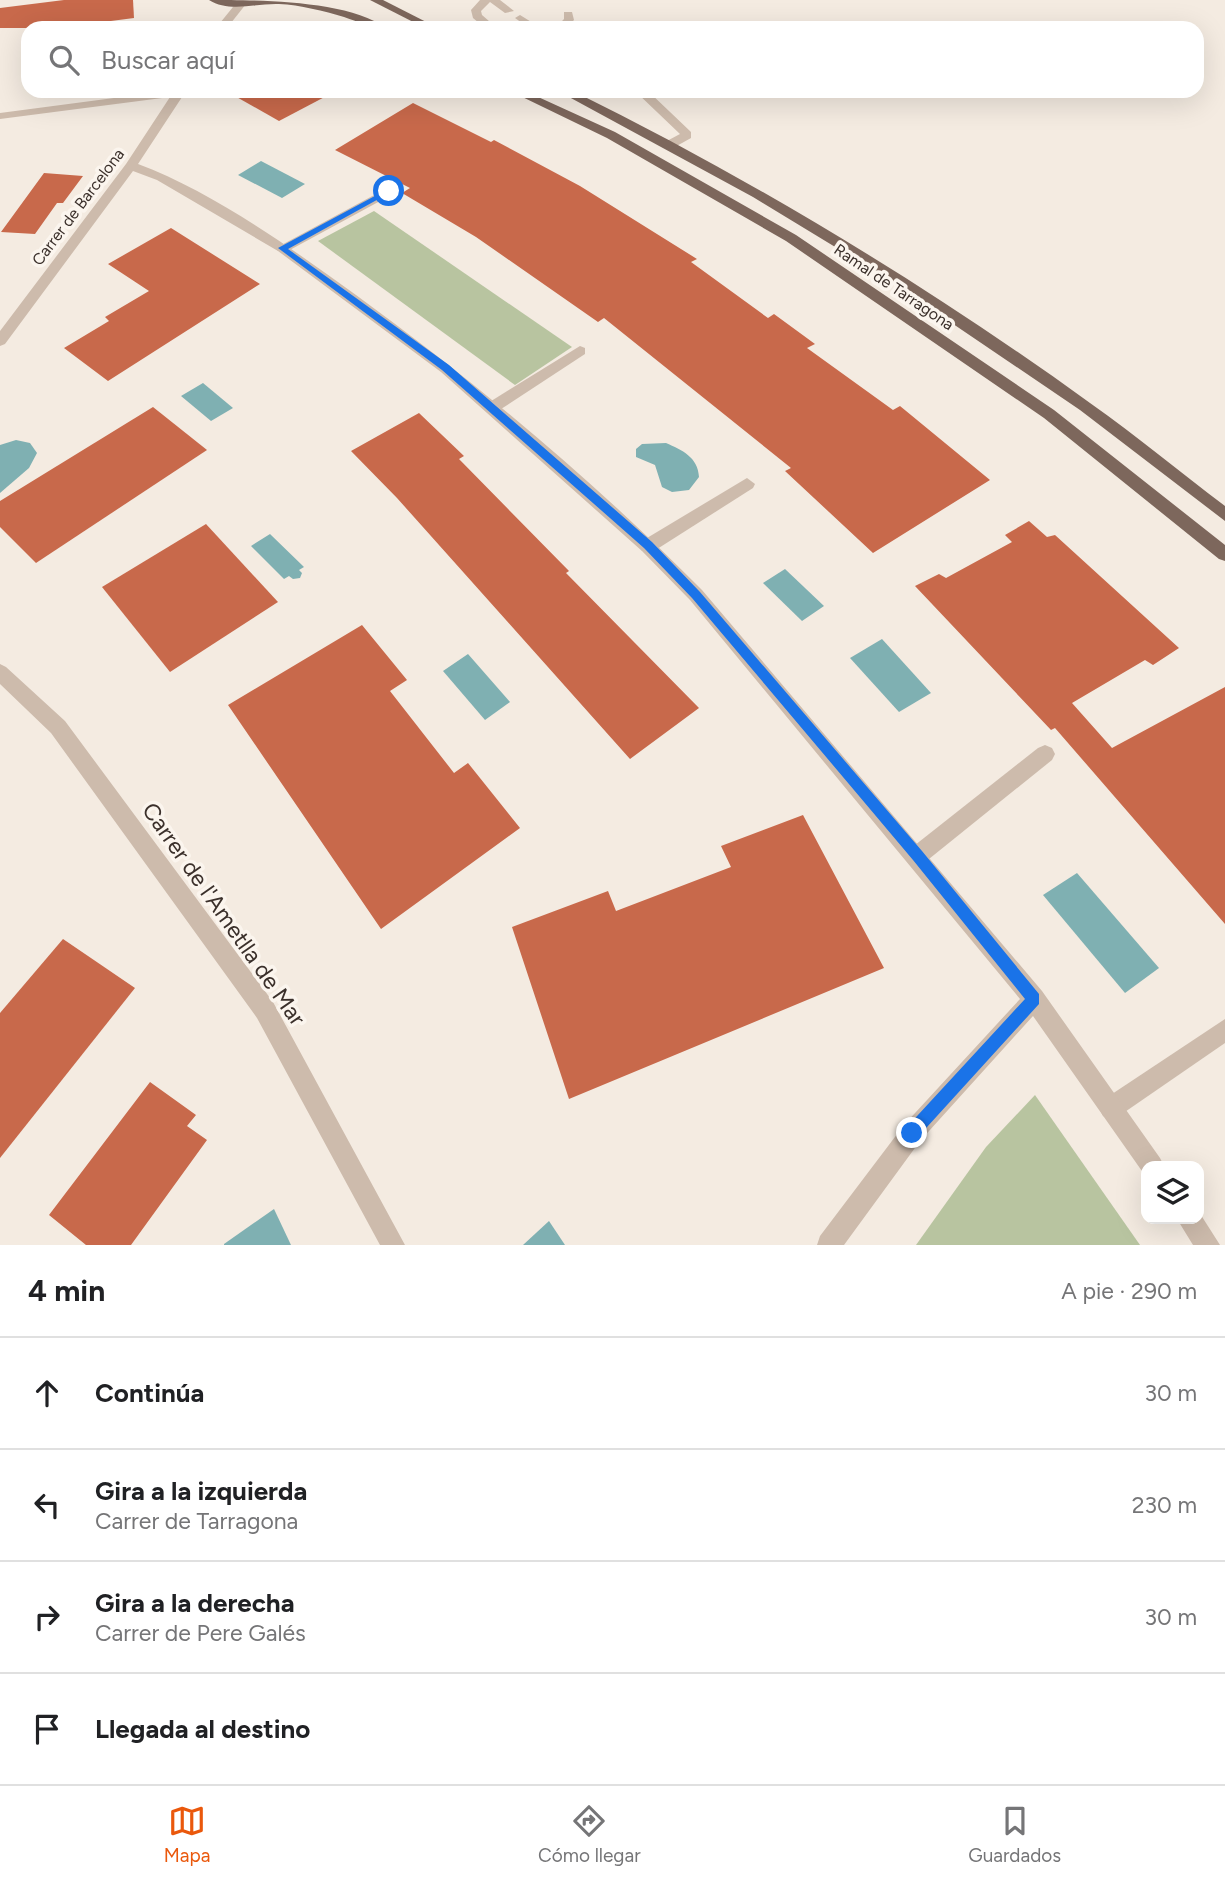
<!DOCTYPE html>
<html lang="es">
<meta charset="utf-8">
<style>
:root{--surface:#fff;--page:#f2f2f2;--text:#202124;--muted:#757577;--line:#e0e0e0;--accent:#ea580c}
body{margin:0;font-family:Figtree,sans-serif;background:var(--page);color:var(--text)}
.controls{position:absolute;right:21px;bottom:21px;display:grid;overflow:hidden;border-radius:14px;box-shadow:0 7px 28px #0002}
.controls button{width:63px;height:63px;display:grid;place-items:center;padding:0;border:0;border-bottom:2px solid var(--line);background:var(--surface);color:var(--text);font:35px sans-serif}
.stop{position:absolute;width:21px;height:21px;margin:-16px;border:5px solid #1a73e8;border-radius:50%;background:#fff}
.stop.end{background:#1a73e8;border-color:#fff;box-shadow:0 2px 7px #0008}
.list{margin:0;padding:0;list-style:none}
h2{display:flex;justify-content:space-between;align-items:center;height:91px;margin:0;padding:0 28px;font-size:30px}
h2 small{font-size:23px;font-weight:400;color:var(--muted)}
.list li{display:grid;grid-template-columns:46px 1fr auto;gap:21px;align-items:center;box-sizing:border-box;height:112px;padding:0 28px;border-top:2px solid var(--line)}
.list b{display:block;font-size:26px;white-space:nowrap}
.list p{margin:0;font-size:23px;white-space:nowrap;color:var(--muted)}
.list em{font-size:23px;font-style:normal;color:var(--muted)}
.icon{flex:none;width:38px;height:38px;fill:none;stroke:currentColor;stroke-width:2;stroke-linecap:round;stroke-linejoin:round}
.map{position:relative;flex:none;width:1225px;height:1245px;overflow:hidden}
.search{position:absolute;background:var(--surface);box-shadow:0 7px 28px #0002;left:21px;right:21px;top:21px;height:77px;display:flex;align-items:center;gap:18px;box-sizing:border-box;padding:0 24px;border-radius:21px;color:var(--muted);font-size:26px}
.sheet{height:539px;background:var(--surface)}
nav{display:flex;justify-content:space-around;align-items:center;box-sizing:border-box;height:98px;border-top:2px solid var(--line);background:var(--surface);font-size:19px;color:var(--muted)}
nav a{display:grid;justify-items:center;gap:4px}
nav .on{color:var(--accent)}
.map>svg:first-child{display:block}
.green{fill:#b8c4a0}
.water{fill:#7fb0b2}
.building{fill:#c8694b}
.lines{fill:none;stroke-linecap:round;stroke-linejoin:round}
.lane{fill:#cdbbac;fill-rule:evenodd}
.street{fill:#cdbbac;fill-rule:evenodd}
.primary{fill:#7d675c;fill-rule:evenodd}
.route{fill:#1a73e8}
.labels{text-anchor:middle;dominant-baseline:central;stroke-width:7;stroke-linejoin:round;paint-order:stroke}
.far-street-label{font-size:16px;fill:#3b302b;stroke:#fbf5ee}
.near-street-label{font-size:23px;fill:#3b302b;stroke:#fbf5ee}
</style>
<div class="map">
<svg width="1225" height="1245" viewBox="0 0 1225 1245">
<rect width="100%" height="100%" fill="#f4ebe1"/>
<g class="green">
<path d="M 374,211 L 572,347 L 515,385 L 318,241 Z"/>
<path d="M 1035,1095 L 1140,1245 L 916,1245 L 986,1147 Z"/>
</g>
<g class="water">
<path d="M 261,161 L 305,184 L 282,198 L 238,175 Z"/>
<path d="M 203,383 L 233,408 L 211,421 L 181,396 Z"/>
<path d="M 16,440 L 30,443 L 37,453 L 29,468 L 0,493 L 0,445 Z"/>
<path d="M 666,443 C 682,450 698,457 699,477 L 689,490 L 672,492 L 662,487 L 655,465 L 636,457 L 636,449 L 642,444 Z"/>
<path d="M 270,534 L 304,567 L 299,570 L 302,573 L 300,578 L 293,579 L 289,576 L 284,579 L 251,546 Z"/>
<path d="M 785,569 L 824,606 L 802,621 L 763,583 Z"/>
<path d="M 882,639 L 931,693 L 899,712 L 850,658 Z"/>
<path d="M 468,654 L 510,702 L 485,720 L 443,671 Z"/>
<path d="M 1077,873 L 1159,968 L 1125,993 L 1043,895 Z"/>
<path d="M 274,1209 L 291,1245 L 224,1245 L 224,1244 Z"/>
<path d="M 549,1221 L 565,1245 L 523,1245 Z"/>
</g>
<g class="building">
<path d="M 64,0 L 133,0 L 134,18 L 57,28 L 0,28 L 0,8 Z"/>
<path d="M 226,91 L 336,91 L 279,121 Z"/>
<path d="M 413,103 L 491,142 L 494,140 L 580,186 L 697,259 L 691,262 L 768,318 L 774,314 L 815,344 L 807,348 L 893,410 L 900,406 L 990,480 L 873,553 L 785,471 L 791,468 L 604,318 L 598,322 L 476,237 L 402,193 L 410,188 L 335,150 Z"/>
<path d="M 44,173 L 83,176 L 63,203 L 57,203 L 35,234 L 1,232 Z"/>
<path d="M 171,228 L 260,284 L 108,381 L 64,348 L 109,321 L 105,317 L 149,291 L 108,264 Z"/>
<path d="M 153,407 L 207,450 L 36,563 L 0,527 L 0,501 Z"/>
<path d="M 419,413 L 464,456 L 459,459 L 569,571 L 566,573 L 699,708 L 630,759 L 397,498 L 351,451 Z"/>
<path d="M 1029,521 L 1047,537 L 1055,535 L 1179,648 L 1153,665 L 1145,660 L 1072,703 L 1112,748 L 1225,687 L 1225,924 L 1055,728 L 1051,730 L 915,586 L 939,574 L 946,578 L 1012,542 L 1005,535 Z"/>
<path d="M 206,524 L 278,602 L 170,672 L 102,587 Z"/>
<path d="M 362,625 L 407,680 L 390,691 L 454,773 L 468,763 L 520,828 L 381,929 L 228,705 Z"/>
<path d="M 803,815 L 884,968 L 569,1099 L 512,927 L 608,891 L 616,911 L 731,867 L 721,846 Z"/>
<path d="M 63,939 L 135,988 L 0,1158 L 0,1013 Z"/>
<path d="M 150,1082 L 196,1115 L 187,1126 L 207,1140 L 131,1245 L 86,1245 L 49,1215 Z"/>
</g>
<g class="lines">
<g class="lane">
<path d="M 480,0 L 500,0 L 514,11 L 505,13 L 490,2 L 481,11 L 482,15 L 497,28 L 485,28 L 473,18 L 471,10 Z"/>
<path d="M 564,12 L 572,12 L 574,20 L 566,28 L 555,28 L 564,19 Z"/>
<path d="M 520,15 L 541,28 L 529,28 L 515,18 Z"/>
<path d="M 635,91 L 648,91 L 691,132 L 691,138 L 673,148 L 665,148 L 665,142 L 680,134 Z"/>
<path d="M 389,187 L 395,191 L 393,194 L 288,251 L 278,251 L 276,248 Z"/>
<path d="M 580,346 L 585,348 L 585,354 L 498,411 L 488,411 L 486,407 L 488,403 Z"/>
<path d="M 747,478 L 755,484 L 753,488 L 654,551 L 642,551 L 640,546 L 642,541 Z"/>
<path d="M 1045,745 L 1052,748 L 1055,754 L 1052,760 L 924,863 L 917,866 L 910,863 L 907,856 L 910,849 L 1038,748 Z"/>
<path d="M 1225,1019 L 1225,1043 L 1119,1116 L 1111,1120 L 1103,1116 L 1099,1108 L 1103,1100 Z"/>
</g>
<g class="street">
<path d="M 237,2 L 246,4 L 227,28 L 216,28 Z"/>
<path d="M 167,91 L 186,91 L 138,164 C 213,192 291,248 356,295 C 478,384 595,482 702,590 L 1042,991 L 1160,1158 L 1164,1166 L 1146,1166 L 1146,1176 L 1144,1174 L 1033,1016 L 920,1141 L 844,1245 L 817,1245 L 820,1236 L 904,1125 L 1020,999 L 690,600 L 642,551 L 441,372 L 278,251 L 157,180 L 133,171 L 5,344 L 0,346 L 0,331 L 126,164 L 170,97 L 0,119 L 0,113 Z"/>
<path d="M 0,664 L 6,667 L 65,721 L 273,1002 L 405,1245 L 380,1245 L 257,1018 L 51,733 L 0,684 Z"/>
<path d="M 1199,1212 L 1220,1245 L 1193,1245 L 1177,1219 L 1199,1219 Z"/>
</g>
<g class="primary">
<path d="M 209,0 C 257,0 348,0 386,28 C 371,28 359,22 344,17 C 324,11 300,5 279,4 C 257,3 229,13 209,0 Z"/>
<path d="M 370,0 L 383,0 L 438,28 L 425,28 Z"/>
<path d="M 510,91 L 525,91 L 615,132 L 796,235 L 1054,410 L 1225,545 L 1225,561 L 1219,559 L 1044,418 L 786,241 L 607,138 Z"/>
<path d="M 558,91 L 573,91 C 753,180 927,285 1090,403 C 1137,436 1180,472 1225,506 L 1225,521 L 1080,410 L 878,273 L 753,197 Z"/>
</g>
</g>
<path class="route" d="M 386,190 L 393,191 L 288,249 L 449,365 L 652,542 L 700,592 L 922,851 L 1039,994 L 1039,1004 L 917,1138 L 912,1141 L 906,1138 L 904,1133 L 906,1128 L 1025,999 L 913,860 L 692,598 L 644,548 L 442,370 L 278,248 Z"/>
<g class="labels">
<g class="far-street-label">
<text transform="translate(78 207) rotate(-53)">Carrer de Barcelona</text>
<text transform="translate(894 287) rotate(34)">Ramal de Tarragona</text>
</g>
<g class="near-street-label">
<text transform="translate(224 914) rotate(55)">Carrer de l'Ametlla de Mar</text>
</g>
</g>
</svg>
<div class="controls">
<button><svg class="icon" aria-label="layers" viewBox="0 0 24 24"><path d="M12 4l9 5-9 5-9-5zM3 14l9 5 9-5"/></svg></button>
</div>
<div class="stop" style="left:389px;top:191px"></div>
<div class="stop end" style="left:912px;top:1133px"></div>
<div class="search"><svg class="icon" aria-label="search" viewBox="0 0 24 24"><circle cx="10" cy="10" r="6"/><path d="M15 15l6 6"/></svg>Buscar aquí</div>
</div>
<section class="sheet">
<h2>4 min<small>A pie · 290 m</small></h2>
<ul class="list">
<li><svg class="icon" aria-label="ahead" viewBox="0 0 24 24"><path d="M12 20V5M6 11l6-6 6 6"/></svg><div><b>Continúa</b></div><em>30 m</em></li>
<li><svg class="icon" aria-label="left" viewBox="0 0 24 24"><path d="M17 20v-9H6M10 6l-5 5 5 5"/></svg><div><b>Gira a la izquierda</b><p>Carrer de Tarragona</p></div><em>230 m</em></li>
<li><svg class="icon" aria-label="right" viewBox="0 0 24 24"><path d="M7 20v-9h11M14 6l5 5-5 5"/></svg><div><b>Gira a la derecha</b><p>Carrer de Pere Galés</p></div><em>30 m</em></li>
<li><svg class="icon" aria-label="arrive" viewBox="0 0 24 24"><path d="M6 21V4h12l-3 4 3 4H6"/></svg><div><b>Llegada al destino</b></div></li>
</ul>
</section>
<nav>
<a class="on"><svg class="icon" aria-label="map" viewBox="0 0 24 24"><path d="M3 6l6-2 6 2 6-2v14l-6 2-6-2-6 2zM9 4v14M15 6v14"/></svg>Mapa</a>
<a><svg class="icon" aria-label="directions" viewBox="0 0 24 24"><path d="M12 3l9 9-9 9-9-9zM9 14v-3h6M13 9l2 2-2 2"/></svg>Cómo llegar</a>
<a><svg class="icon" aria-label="saved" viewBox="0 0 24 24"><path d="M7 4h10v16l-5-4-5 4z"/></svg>Guardados</a>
</nav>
